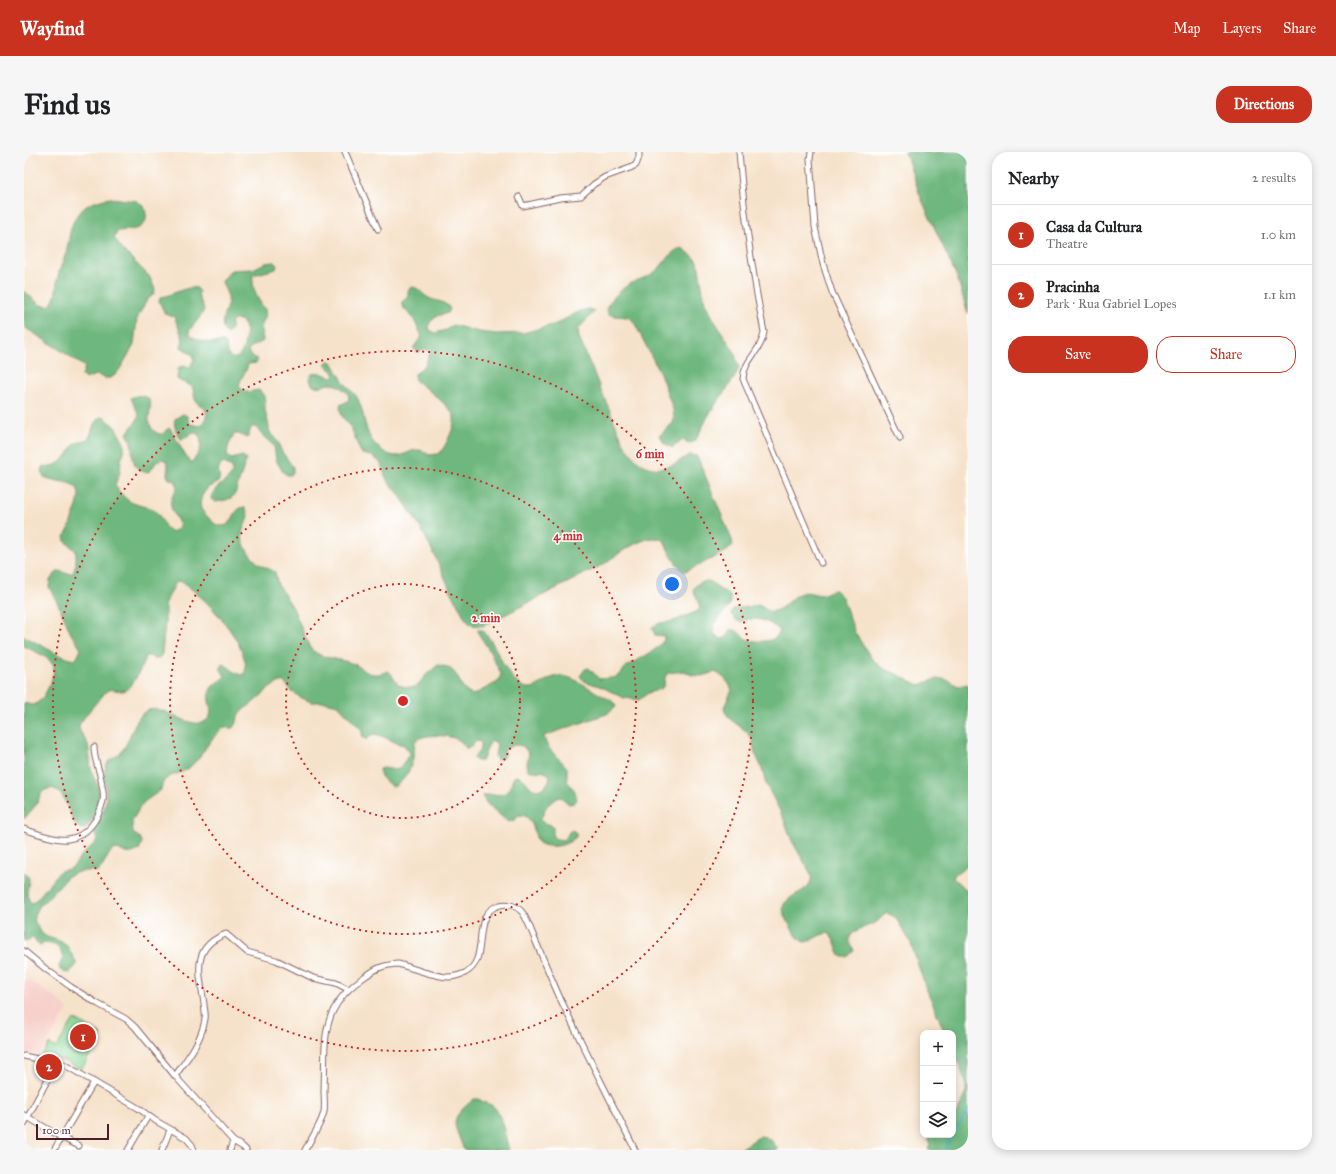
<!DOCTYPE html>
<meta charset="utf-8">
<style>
:root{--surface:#fff;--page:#f6f6f6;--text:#202124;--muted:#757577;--line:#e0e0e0;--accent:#c8321e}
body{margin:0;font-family:"IM FELL Great Primer",serif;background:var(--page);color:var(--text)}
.controls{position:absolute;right:12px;bottom:12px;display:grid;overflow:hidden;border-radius:8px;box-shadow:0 2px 10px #0003}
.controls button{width:36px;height:36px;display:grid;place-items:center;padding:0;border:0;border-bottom:1px solid var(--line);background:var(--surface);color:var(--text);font:20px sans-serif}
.scale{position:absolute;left:12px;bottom:10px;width:73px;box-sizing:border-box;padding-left:4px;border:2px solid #4a1f2b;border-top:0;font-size:11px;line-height:14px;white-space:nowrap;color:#4a1f2b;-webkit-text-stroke:3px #fff;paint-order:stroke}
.you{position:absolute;left:648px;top:432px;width:14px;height:14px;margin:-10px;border:3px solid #fff;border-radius:50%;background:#1a73e8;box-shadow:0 0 0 6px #1a73e833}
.badge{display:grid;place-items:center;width:26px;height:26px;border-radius:50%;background:var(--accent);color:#fff;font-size:13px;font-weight:700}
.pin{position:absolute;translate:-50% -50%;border:2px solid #fff;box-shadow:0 1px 4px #0006}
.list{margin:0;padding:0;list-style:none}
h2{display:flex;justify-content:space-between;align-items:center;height:52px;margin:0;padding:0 16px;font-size:17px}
h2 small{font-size:13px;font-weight:400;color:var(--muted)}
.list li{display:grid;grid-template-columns:26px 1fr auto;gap:12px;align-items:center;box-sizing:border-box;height:60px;padding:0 16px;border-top:1px solid var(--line)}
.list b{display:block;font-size:15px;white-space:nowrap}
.list p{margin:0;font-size:13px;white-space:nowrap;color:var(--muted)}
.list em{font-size:13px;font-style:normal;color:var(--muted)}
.actions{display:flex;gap:8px;padding:12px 16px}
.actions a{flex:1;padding:9px 0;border:1px solid var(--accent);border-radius:16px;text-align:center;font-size:14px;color:var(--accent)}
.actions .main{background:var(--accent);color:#fff}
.icon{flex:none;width:22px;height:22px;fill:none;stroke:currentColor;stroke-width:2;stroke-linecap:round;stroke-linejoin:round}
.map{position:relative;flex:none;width:944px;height:998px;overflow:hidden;border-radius:16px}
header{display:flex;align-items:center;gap:24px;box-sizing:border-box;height:56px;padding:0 20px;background:var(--accent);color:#fff}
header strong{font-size:19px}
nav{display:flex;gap:22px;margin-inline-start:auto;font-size:14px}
.intro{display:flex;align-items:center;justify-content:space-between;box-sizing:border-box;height:96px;padding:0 24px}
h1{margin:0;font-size:28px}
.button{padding:10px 18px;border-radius:16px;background:var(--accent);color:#fff;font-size:14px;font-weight:700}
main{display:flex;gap:24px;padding:0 24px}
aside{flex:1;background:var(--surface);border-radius:16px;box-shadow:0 2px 10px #0003}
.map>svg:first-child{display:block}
.built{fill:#f7d0cb}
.green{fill:#88d695;stroke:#697a60}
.forest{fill:#6eb77e;stroke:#5c6b54}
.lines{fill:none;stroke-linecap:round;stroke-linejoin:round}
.stream{stroke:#44b1c2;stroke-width:1.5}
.street-casing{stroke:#866363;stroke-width:7}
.street{stroke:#fff;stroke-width:5}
.ring{fill:none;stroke:#d62828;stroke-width:2;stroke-dasharray:2 4}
.centre{fill:#d62828;stroke:#fff;stroke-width:2}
.ring-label{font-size:12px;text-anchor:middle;font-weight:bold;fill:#d62828;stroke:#fff;stroke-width:3;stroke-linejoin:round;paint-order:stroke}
</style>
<header>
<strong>Wayfind</strong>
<nav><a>Map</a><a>Layers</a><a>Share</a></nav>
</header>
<div class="intro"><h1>Find us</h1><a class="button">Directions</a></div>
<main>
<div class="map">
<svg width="944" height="998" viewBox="0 0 944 998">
<rect width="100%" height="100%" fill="#fff"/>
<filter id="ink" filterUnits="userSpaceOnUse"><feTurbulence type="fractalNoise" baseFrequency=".025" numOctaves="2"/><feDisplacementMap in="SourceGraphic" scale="8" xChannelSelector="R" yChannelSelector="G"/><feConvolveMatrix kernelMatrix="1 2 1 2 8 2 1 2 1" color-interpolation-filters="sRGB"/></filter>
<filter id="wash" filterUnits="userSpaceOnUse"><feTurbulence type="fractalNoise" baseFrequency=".012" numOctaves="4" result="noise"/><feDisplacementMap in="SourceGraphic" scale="16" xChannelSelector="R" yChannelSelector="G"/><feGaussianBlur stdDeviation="0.9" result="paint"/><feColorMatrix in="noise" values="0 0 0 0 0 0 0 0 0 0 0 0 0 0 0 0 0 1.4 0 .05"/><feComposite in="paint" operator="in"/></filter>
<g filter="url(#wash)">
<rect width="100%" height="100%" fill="#f6e2ca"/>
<path class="built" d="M 3,827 L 32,846 L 44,858 L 15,903 L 0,901 L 0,832 Z"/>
<path class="green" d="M 50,867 L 78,883 L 57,918 L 38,908 L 18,904 L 25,892 L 32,896 Z"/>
<g class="forest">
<path d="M 881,0 L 944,0 L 944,162 L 933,125 L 897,46 Z"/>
<path d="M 86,46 L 113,49 L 120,54 C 121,58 123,63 122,67 C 120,79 103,78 94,79 L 90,86 L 98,97 L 125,124 L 131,137 L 130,142 L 123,148 L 113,166 L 110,193 L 96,217 L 90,224 L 86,226 L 81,226 L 72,223 L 61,227 L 58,224 L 61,215 L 44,203 L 0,175 L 0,139 L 16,153 L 25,154 C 33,147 32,137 33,128 C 35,118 39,110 42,101 C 47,81 45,62 68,51 C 73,49 80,47 86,46 Z"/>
<path d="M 658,96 L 669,104 L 674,111 L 681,151 L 695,176 L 710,199 L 715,216 L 711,225 L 687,259 L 671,289 C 666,292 664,291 659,288 L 648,296 L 640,291 L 636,283 L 649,271 L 650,267 L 649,257 L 636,221 L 610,170 C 603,161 594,167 585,162 L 583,158 L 583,154 C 589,145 599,135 608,131 C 617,126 626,125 633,118 C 641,111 647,98 658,96 Z"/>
<path d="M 250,110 L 253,113 L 252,117 L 229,123 C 228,132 231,143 236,150 C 237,153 240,155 241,158 C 243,165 239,168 238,173 C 236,179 239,183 239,189 L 227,195 L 224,199 L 226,203 L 233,207 L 233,211 L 224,212 C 222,222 216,225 215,235 L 222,240 L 235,238 L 241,245 L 241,258 L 245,274 L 245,278 L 247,282 L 253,289 L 258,300 L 269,315 L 269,320 L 267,323 L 263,323 L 259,320 L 252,308 L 250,294 L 237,282 L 232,275 L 227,275 L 225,283 L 223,286 L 215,282 L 210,282 L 204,295 L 203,304 L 207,307 L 219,304 L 222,308 L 211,342 C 207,348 198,349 191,350 L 187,347 C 188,332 211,330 208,315 L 200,311 C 189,317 199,323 194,330 C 192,332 188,333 185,335 C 180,339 174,349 177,357 C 179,360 182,363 185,366 C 189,370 192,374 198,374 C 211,374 208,356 220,355 C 230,365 217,374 218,385 C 219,393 226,404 232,409 C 237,415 245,416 251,420 L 254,433 L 269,456 L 285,494 C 292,507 316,506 330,512 C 337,515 341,521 349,522 C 355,523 358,521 364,519 C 368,522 368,523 370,527 C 374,535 384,536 392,535 L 403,522 L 414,513 C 420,514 425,515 429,519 C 437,527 437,540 449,543 L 474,530 L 477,522 L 464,496 L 454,481 L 454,478 L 459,478 C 463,484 468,489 471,496 C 479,510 493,547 515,533 C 523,527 533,522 543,525 C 558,529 572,542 587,548 L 590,551 L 592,555 L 585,561 L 520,584 C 522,599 536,605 543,616 L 543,629 L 551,639 L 553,648 L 550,651 L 545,652 L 538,646 L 534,645 C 529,651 520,652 520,662 L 517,665 L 518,669 L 521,672 L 525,672 L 529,675 L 529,684 L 532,687 L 541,688 L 545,680 L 549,678 L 552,681 L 552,685 C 549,687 546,690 543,691 C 536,695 520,696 514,690 C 509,680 510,664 496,663 L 489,669 L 484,670 L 463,652 L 458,644 C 466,641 478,645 484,639 C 489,635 486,629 491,624 C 506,624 503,645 521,635 L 526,627 L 525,622 C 516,617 512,621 504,618 L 503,611 L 505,602 L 499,594 C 491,592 487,593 480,599 C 481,605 479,607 473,608 L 471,604 L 473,591 L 468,589 C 462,594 462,603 458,609 L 453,609 L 449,606 C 454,601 458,597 457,590 L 453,589 L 447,595 L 442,596 C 440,593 437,589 433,587 C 424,583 399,581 391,589 C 390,606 387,626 369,635 C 363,630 355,626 355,617 L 360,616 L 372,618 L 376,616 L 386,601 L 380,593 C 369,591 360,583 349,582 L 342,588 L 339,585 L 337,577 L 314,553 L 301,550 L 287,550 L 278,546 L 268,540 L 259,529 C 245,534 237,545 226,553 C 223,556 218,557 216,561 C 212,565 215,571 210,575 C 207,577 204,576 201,575 C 185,585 180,603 166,615 C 156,624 138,621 137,638 L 120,650 L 115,657 L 108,669 L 109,681 L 116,686 L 118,690 L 115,698 C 106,703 102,702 94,697 L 89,698 L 86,701 L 75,719 L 57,719 L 44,724 L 21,749 L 14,755 L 10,763 L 10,768 L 16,780 L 23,785 L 36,789 L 43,794 L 52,810 L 52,814 L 45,821 L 36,818 L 35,814 L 39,806 L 36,797 C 30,792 23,789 16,793 L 8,786 L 5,789 L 0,789 L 0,720 L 5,726 C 5,735 0,745 8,751 L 14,746 L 36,719 L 45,717 L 49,715 L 58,703 L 71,691 L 73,687 L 69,679 C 77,668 83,654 82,640 C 82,633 79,625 81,618 C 82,608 90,607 96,601 C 106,591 108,572 119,561 C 136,546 167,582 183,568 C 192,560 181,548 186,539 C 189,531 196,530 201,524 L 196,516 L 198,512 C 206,514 209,521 217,523 L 221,521 C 228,494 178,441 156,429 L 152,430 L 141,452 L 141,470 L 138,502 L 135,506 L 130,507 L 126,504 L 122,504 C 119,513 110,533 102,538 C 96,541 90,536 84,538 C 81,540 55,570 55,574 C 55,581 62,586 64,593 C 67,602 65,611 68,620 C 69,625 72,629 74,634 C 77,648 71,668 61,677 L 56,676 L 52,674 C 44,662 39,625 18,640 L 12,653 L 0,667 L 0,551 C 4,552 8,554 12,552 C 20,548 33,521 29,513 C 24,504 9,499 0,494 L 0,484 L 35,503 L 49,508 L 53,506 L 57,497 L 47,482 L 36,456 L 25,435 L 26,428 L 32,421 L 36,419 L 44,422 L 49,421 L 52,413 L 52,399 L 41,389 L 40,384 L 43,381 L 45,377 C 47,365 65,338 47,332 C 38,329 29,329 20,325 C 17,321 16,319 19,314 L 27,315 L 35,311 L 42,305 L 51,292 L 64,287 C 70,279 67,270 77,265 L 81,266 L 91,275 L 100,291 L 100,300 L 97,308 L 96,320 L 91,333 C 96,341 103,350 112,352 C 119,355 127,355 133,361 C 139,367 139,377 148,380 L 152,378 L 156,374 C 153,365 145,358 147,348 C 148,342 153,339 153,332 L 150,328 L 145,327 L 143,323 L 144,315 L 143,310 L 139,307 C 131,308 131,314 126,319 C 124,320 122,320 120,320 C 107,318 109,299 107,290 C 106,287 105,284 103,282 C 107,274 113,271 115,263 L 107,246 C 111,244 115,243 119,244 C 132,247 124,260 125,269 C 126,276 132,283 139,282 L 142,278 L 146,276 L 161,303 L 167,310 C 176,303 180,291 174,282 L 169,280 L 158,288 C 153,283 149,274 151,267 L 159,262 L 163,264 L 166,272 L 175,274 C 181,270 186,262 179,255 C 177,253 173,252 172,249 C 169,244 171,238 167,234 C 162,230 157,231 153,227 L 154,217 L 157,214 L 166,215 L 170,207 L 169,203 L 157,195 L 159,187 L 152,169 L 150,165 L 141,162 L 135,149 L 137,145 C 150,143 160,134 173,136 L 175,140 L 174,144 C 176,148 179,153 180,157 C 180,161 168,175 165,179 L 166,183 C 177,191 187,191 200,190 L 203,194 C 201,200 207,211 215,204 C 221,199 225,175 218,169 C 214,166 210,168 207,171 C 208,176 207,179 203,182 C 192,172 204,159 204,147 C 204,141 199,135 198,129 L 207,118 L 229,117 L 241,111 Z"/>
<path d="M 387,135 C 395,135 397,141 403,145 C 411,150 421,148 426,157 L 424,161 L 413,164 L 406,170 L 405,177 L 411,181 L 422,178 L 429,173 L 455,180 L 472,182 L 499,181 L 532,172 L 556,159 L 564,157 L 571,159 L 554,177 L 555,186 L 599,290 C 611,309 624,323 648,313 C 654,311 659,306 665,303 L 673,304 L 708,388 L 709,393 L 703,399 L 661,420 C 650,411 645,401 640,388 C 638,387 634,386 631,386 C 616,386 592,403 580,412 L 459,474 L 447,473 L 441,466 L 427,439 L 411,404 L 396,375 L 375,342 L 363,328 L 356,310 L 348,304 L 338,302 C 333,294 332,286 328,278 C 324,267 316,269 316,253 L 324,249 C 326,244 324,241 320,238 C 304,225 304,237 289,234 L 285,226 C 291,215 300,224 309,225 L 311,222 L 301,212 L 304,209 L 308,210 C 312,216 315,223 319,229 C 323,235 329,239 333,245 C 344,267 337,286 362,301 C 382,312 387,288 405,303 L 414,302 L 417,300 C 422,293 432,273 430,265 C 427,254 400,235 391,228 L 390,223 L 401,213 L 406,201 L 403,197 L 393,200 L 389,196 L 398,184 L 390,168 L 379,155 L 377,151 L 384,145 L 384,139 Z"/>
<path d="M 684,429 C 689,430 690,433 694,436 C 701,441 709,440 706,452 L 689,474 L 690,482 L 697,487 L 701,486 L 706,478 C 716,476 716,486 725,488 C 735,490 752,491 756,479 C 750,472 737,466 727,467 C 723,467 720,469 717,470 C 713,470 709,465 707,462 L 709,457 L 735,453 L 746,460 C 761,458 763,447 775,442 C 785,437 792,445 800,442 C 804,441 807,438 811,438 L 818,445 L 831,481 L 848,507 L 858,516 L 875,523 L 887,530 L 896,533 C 914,526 917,523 934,534 L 944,532 L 944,714 L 931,722 L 929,726 L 942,738 L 944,743 L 944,998 L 904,998 L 906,993 L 904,983 L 929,983 L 929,968 L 940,947 L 942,938 L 941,929 L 929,897 L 929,881 L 921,881 L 900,831 L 886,789 L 871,765 L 863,761 C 858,764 855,769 851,771 C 843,775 822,779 826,791 C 827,793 829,796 830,799 L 823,805 L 818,805 C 811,798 813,787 804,781 C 795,782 788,789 781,790 C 773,790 760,764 759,757 C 759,754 760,751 763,749 C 771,740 790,738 787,722 L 768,689 L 759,665 L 742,632 L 737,614 L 731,601 L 728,587 L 722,579 L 706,567 L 701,560 L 700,555 L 708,538 C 705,530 699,524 691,520 L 677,524 L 668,523 L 659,519 L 644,521 L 641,525 L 640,533 L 637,537 L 624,541 L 615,548 L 600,546 L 578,535 L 560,529 L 556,524 L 561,517 L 565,516 L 575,527 C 580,526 589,527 594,524 C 597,523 599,518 602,515 C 615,506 631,501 640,488 L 640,484 L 631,483 L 628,475 L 636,471 L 650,469 L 674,459 L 676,455 L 675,450 L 669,438 C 672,431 677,430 684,429 Z"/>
<path d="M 450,947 L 455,947 C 459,951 464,951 469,954 C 479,963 481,986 485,998 L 440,998 C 430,970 423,969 450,947 Z"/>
<path d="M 736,984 C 745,985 750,990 754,998 L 715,998 Z"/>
</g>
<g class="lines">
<path class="stream" d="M 920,998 L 944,958"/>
</g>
</g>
<g filter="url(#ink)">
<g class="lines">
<defs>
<g id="street">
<path d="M 321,0 L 354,77"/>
<path d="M 715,0 C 720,61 728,121 740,180 C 738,199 720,207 719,227 L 797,411"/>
<path d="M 787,0 L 786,7 L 791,75 L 799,112 L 808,140 L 876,286"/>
<path d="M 495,45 L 499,54 L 536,46 L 557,44 L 570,32 L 581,25 L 606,16 L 612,13 L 615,5 L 615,0"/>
<path d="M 0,677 C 11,681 33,689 44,687 C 63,685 75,666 79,649 C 80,644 79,638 78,634 C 77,620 70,610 70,595"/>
<path d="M 0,799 L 23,818 L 47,835 L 74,852 L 102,867 L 111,875 L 151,924 L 209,989 L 206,998"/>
<path d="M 0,904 L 41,913 L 114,956 L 132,969 L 162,986 L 168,993 L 170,998"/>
<path d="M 151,924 C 163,907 178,888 181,867 C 182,862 180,856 180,852 C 176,822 166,795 202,782 L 223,800 L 252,808 L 289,826 L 312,831 L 324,837"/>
<path d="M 0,963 L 37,985 L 55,994"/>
<path d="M 0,972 L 33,910"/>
<path d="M 209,989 L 219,995 L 222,998"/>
<path d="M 30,998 L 70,930"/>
<path d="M 104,998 L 124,964"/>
<path d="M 138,998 L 146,978"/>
<path d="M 281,998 C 287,987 297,973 300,960 C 301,953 300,945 300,938 C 302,892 294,859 336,828 C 350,818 356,813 374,812 C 389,816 408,824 424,825 C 430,825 436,823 441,821 C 468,807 444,762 476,753 C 484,751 493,754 498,760 C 504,768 508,781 512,790 C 520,809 528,828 536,846 C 560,897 586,947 611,998"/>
</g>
</defs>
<use href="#street" class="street-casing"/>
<use href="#street" class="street"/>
</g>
</g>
<g class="ring">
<circle cx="379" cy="549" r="117"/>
<circle cx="379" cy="549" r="233"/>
<circle cx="379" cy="549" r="350"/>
</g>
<circle cx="379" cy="549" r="6" class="centre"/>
<g class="ring-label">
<text x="626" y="306">6 min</text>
<text x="544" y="388">4 min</text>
<text x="462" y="470">2 min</text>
</g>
</svg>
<div class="controls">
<button>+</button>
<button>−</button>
<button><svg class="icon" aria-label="layers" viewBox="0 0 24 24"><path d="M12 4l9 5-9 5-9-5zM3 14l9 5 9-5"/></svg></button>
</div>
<div class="scale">100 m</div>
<div class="you"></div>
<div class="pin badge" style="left:59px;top:885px">1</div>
<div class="pin badge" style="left:25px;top:915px">2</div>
</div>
<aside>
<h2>Nearby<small>2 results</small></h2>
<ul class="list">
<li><span class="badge">1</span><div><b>Casa da Cultura</b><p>Theatre</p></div><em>1.0 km</em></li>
<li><span class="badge">2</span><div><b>Pracinha</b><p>Park · Rua Gabriel Lopes</p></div><em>1.1 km</em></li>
</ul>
<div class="actions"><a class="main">Save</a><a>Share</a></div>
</aside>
</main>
